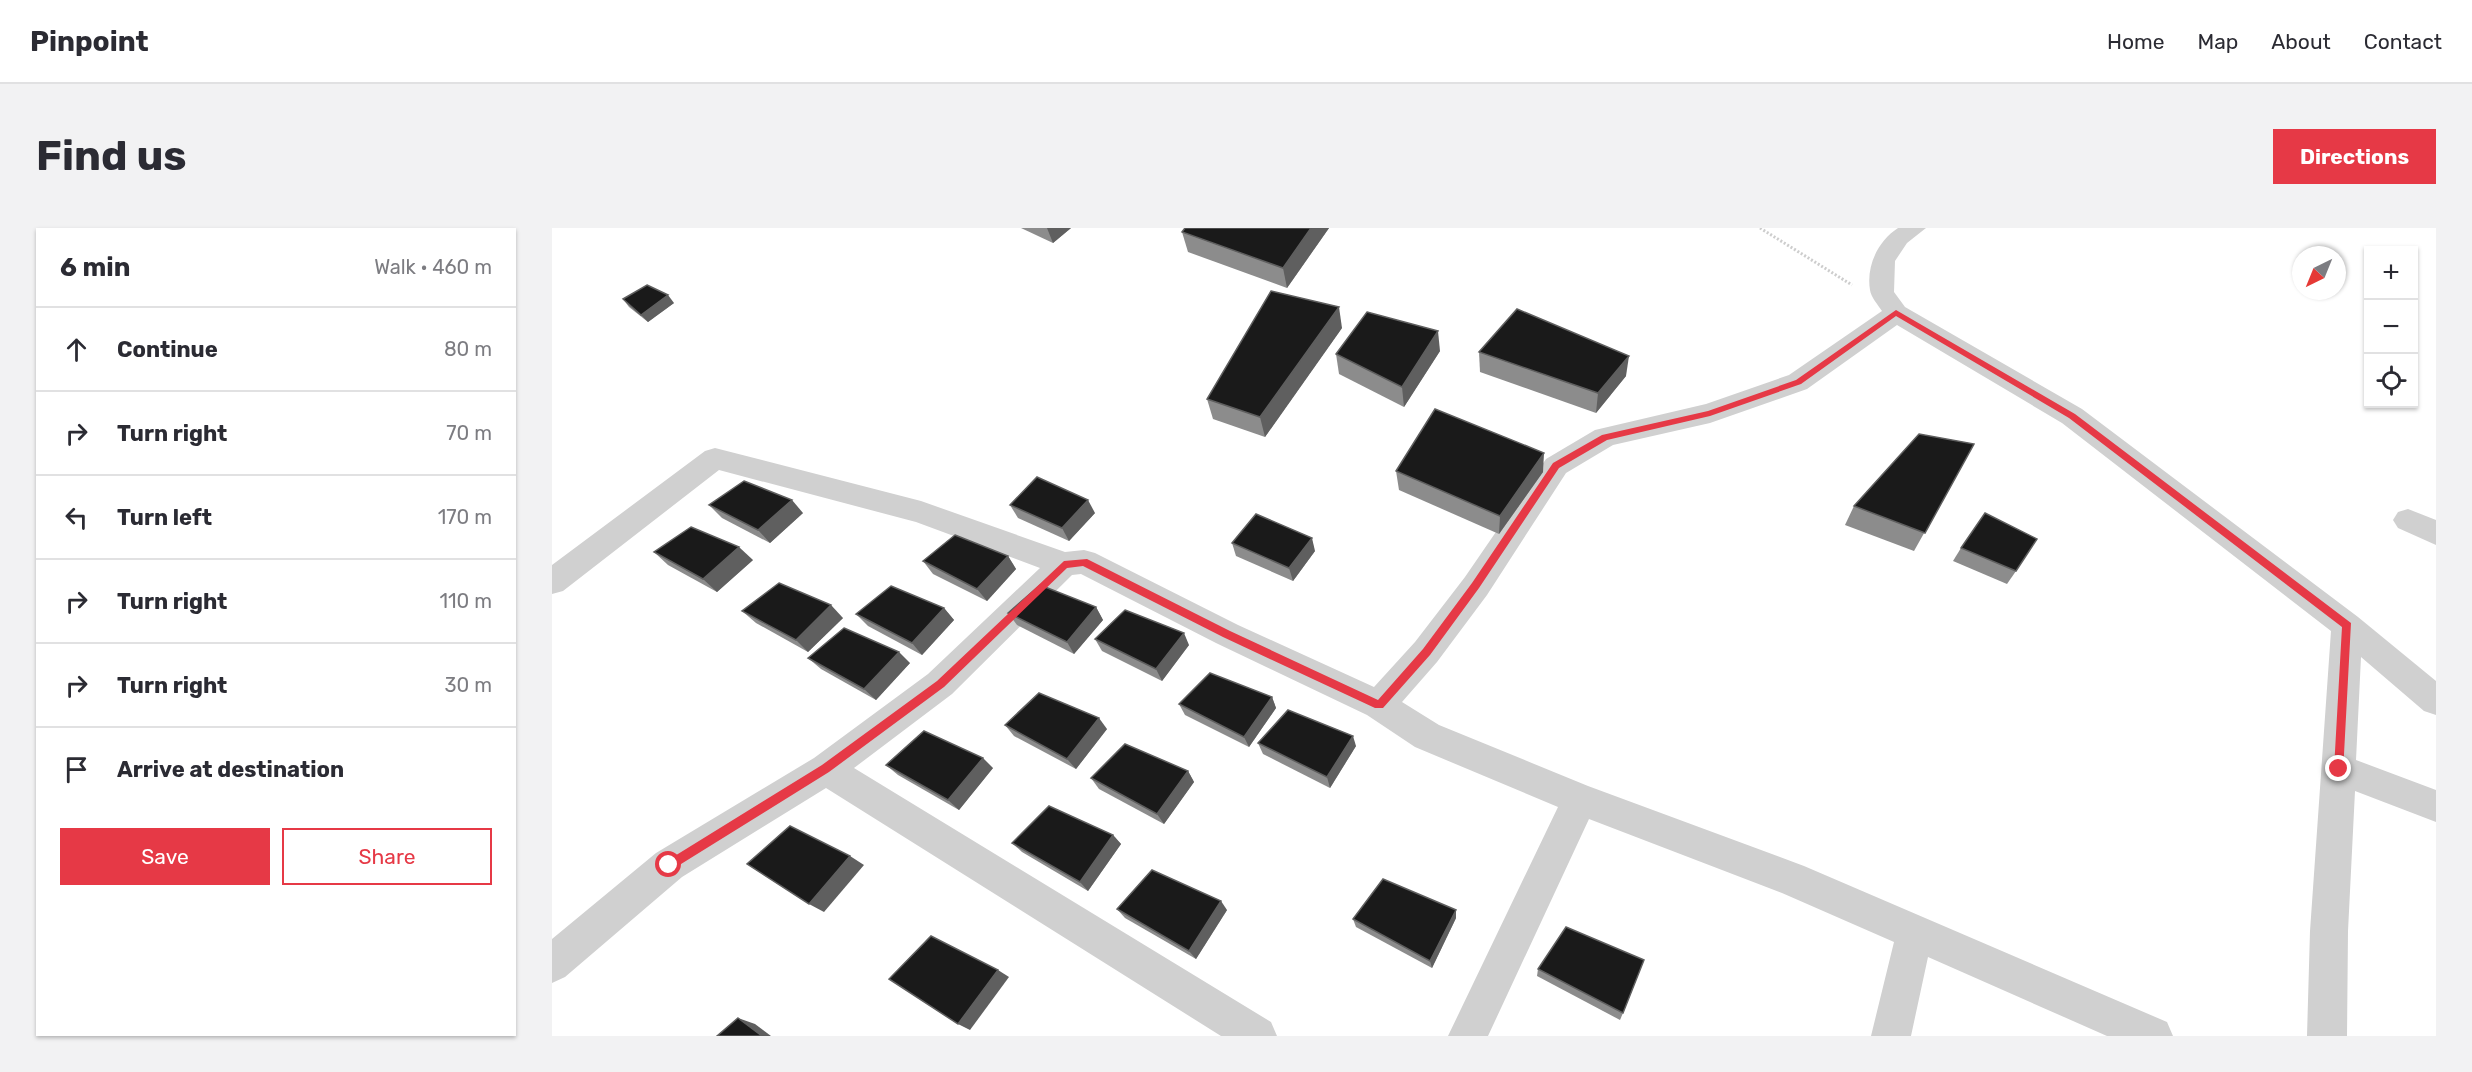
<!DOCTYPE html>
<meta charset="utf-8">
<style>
:root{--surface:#fff;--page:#f2f2f3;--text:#2b2b33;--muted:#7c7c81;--line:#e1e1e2;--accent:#e63946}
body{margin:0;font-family:Rubik,sans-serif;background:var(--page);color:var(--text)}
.controls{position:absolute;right:18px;top:18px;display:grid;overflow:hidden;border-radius:0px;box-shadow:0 2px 4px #0004}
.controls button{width:54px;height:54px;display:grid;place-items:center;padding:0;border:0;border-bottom:2px solid var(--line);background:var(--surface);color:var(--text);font:30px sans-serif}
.compass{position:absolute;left:1740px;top:18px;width:54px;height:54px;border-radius:50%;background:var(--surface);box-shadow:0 2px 4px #0004;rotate:223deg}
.stop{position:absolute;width:18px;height:18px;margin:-14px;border:4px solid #e63946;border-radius:50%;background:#fff}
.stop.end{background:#e63946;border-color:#fff;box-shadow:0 2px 6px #0008}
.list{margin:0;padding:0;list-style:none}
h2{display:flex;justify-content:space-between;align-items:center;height:78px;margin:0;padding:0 24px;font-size:26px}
h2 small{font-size:20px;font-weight:400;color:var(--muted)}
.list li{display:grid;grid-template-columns:39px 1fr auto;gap:18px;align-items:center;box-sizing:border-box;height:84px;padding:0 24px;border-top:2px solid var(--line)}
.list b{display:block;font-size:22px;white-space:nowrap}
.list em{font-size:20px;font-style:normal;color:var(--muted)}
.actions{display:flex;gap:12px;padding:18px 24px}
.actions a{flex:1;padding:14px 0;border:2px solid var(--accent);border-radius:0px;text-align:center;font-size:21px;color:var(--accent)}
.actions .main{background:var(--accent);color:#fff}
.icon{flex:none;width:33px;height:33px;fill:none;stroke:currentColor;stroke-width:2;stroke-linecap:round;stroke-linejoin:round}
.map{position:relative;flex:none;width:1884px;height:808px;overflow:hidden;border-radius:0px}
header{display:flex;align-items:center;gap:36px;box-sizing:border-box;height:84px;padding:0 30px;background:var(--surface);border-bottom:2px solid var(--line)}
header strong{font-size:28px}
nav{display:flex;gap:33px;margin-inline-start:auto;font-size:21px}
.intro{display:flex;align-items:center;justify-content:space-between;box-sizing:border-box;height:144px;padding:0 36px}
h1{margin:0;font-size:42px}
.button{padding:15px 27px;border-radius:0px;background:var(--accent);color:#fff;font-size:21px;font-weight:700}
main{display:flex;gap:36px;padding:0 36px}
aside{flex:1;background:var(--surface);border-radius:0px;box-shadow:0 2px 4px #0004}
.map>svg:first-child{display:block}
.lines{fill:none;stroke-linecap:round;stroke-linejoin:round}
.path{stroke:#cdcdcd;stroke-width:3;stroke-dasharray:2 2;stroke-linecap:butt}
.street{fill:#d0d0d0;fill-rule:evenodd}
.wall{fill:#8c8c8c}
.shaded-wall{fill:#5f5f5f}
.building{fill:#1a1a1a;stroke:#5f5f5f;stroke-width:1.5}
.route{fill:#e63946}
</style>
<header>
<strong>Pinpoint</strong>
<nav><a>Home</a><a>Map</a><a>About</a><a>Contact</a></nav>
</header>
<div class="intro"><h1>Find us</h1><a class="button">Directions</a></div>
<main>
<aside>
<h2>6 min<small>Walk · 460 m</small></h2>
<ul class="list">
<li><svg class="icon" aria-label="ahead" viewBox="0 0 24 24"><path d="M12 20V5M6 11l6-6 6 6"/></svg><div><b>Continue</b></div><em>80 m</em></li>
<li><svg class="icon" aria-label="right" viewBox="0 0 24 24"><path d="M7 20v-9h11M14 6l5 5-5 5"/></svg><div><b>Turn right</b></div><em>70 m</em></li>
<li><svg class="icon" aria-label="left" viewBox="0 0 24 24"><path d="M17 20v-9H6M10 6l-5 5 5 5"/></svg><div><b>Turn left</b></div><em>170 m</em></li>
<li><svg class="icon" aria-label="right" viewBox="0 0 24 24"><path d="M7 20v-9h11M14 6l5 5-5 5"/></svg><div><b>Turn right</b></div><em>110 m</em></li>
<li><svg class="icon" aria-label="right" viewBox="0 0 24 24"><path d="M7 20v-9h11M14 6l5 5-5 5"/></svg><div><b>Turn right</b></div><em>30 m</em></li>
<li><svg class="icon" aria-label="arrive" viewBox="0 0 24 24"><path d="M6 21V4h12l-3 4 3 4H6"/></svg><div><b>Arrive at destination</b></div></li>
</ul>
<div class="actions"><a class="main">Save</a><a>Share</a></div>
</aside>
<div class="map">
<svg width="1884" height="808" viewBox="0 0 1884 808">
<rect width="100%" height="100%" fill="#fff"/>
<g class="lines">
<path class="path" d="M 1208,0 L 1300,57"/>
<g class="street">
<path d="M 1346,0 L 1374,0 L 1355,15 L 1343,33 L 1342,64 L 1353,79 L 1530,181 L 1806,389 L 1884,453 L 1884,487 L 1872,483 L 1809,429 L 1804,532 L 1884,562 L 1884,594 L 1803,563 L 1796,703 L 1795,808 L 1755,808 L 1758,703 L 1779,403 L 1510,195 L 1345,97 L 1255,161 L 1158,195 L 1061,217 L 1014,245 L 935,367 L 885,434 L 850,474 L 887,497 L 1036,558 L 1252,638 L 1615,794 L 1621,808 L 1555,808 L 1376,729 L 1359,808 L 1319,808 L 1342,714 L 1230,665 L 1037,591 L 936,808 L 896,808 L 1006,579 L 863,519 L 815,487 L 664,415 L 529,346 L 520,347 L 400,466 L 302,540 L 719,794 L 725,808 L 669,808 L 274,560 L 130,649 L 13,749 L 0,755 L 0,711 L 104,625 L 262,530 L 376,446 L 488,340 L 364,294 L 167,242 L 11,363 L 0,366 L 0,337 L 153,223 L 163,220 L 369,273 L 513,324 L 532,322 L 543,325 L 686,397 L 822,459 L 863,414 L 913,349 L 994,231 L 1043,202 L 1154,176 L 1237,147 L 1330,83 C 1326,77 1319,69 1318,62 C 1314,38 1326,13 1346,0 Z"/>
<path d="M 1856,281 L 1884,292 L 1884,317 L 1846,300 L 1841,292 L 1846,284 Z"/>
</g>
</g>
<g class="wall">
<path d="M 469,0 L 519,0 L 501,15 Z"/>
<path d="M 777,0 L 735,60 L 636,24 L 630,4 Z"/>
<path d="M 71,71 L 122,75 L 96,94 L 77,79 Z"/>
<path d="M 790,100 L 713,209 L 661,191 L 655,171 Z"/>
<path d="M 888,123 L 852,179 L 787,146 L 784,126 Z"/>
<path d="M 927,124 L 1074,148 L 1044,185 L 928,144 Z"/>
<path d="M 1422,216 L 1362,323 L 1293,297 L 1302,278 Z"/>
<path d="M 844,243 L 991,244 L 947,306 L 847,262 Z"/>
<path d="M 157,277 L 251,285 L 218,315 L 170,290 Z"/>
<path d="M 458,277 L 543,285 L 517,313 L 466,290 Z"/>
<path d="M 680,315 L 763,323 L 741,353 L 684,328 Z"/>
<path d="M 1409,320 L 1464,343 L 1455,356 L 1401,333 Z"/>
<path d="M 102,324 L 201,332 L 165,364 L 116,337 Z"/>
<path d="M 456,328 L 464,341 L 435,373 L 381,346 L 371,333 Z"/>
<path d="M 544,379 L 551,392 L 522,426 L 465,397 L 456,385 Z"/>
<path d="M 392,380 L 402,392 L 370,427 L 316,398 L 304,386 Z"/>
<path d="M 190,383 L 291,390 L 256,424 L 204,395 Z"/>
<path d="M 543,411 L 637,417 L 610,453 L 550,423 Z"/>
<path d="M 256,430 L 358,435 L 324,472 L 269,441 Z"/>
<path d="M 720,469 L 724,480 L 697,519 L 633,487 L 627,476 Z"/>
<path d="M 453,497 L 555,501 L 524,541 L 462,508 Z"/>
<path d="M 706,515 L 804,518 L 778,560 L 711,526 Z"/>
<path d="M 334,537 L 441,540 L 407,582 L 346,547 Z"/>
<path d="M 636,543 L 642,554 L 612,596 L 547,561 L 539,550 Z"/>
<path d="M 561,607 L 569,616 L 536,663 L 470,624 L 460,615 Z"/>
<path d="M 565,681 L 675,682 L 644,731 L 573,690 Z"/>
<path d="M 904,682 L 904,690 L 880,740 L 804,699 L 801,691 Z"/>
<path d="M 986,741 L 1071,785 L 1068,792 L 985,748 Z"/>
</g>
<g class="shaded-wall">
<path d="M 495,0 L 519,0 L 501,15 Z"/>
<path d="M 759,0 L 777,0 L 735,60 L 731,40 Z"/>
<path d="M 116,67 L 122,75 L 96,94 L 89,87 Z"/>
<path d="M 787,79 L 790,100 L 713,209 L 708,189 Z"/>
<path d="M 886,103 L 888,123 L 852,179 L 850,159 Z"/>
<path d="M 1077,128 L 1074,148 L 1044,185 L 1046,165 Z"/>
<path d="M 992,225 L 991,244 L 947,306 L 948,288 Z"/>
<path d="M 240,272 L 251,285 L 218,315 L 206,302 Z"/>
<path d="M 536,272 L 543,285 L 517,313 L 510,300 Z"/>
<path d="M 760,310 L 763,323 L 741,353 L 737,340 Z"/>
<path d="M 187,319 L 201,332 L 165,364 L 151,351 Z"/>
<path d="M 456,328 L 464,341 L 435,373 L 425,361 Z"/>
<path d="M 279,377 L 291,390 L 256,424 L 244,412 Z"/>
<path d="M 544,379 L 551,392 L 522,426 L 515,414 Z"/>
<path d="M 392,380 L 402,392 L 370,427 L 360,415 Z"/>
<path d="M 632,405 L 637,417 L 610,453 L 604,441 Z"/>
<path d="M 347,424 L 358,435 L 324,472 L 312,461 Z"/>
<path d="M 720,469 L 724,480 L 697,519 L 692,509 Z"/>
<path d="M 547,490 L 555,501 L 524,541 L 515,531 Z"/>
<path d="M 801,508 L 804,518 L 778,560 L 775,549 Z"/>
<path d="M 431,530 L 441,540 L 407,582 L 396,572 Z"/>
<path d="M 636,543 L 642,554 L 612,596 L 605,586 Z"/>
<path d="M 561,607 L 569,616 L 536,663 L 528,654 Z"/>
<path d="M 298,628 L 312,637 L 272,684 L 257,676 Z"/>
<path d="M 669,673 L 675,682 L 644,731 L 637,723 Z"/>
<path d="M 904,682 L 904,690 L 880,740 L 878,733 Z"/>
<path d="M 446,742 L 457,749 L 418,802 L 406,796 Z"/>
<path d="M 186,790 L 203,796 L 219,808 L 210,808 Z"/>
</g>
<g class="building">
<path d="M 633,0 L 759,0 L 731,40 L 630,4 Z"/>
<path d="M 95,57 L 116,67 L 89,87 L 71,71 Z"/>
<path d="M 719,63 L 787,79 L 708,189 L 655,171 Z"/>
<path d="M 965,81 L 1077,128 L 1046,165 L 927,124 Z"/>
<path d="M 815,84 L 886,103 L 850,159 L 784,126 Z"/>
<path d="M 883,181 L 992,225 L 948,288 L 844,243 Z"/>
<path d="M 1367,206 L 1422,216 L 1373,305 L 1302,278 Z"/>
<path d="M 485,249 L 536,272 L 510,300 L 458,277 Z"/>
<path d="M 192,253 L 240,272 L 206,302 L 157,277 Z"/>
<path d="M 1433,285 L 1485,311 L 1464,343 L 1409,320 Z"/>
<path d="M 704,286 L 760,310 L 737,340 L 680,315 Z"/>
<path d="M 139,299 L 187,319 L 151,351 L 102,324 Z"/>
<path d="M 403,307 L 456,328 L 425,361 L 371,333 Z"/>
<path d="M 227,355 L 279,377 L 244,412 L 190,383 Z"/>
<path d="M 488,357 L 544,379 L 515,414 L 456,385 Z"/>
<path d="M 339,358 L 392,380 L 360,415 L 304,386 Z"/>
<path d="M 573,382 L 632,405 L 604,441 L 543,411 Z"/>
<path d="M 292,400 L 347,424 L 312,461 L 256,430 Z"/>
<path d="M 658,445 L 720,469 L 692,509 L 627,476 Z"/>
<path d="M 487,465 L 547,490 L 515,531 L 453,497 Z"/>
<path d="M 736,482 L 801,508 L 775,549 L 706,515 Z"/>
<path d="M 372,503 L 431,530 L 396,572 L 334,537 Z"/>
<path d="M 573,516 L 636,543 L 605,586 L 539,550 Z"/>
<path d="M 497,578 L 561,607 L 528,654 L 460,615 Z"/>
<path d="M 238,598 L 298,628 L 257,676 L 195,636 Z"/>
<path d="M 600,642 L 669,673 L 637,723 L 565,681 Z"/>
<path d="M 831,651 L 904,682 L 878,733 L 801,691 Z"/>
<path d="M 1014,699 L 1092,732 L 1071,785 L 986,741 Z"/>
<path d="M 379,708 L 446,742 L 406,796 L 337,751 Z"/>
<path d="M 186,790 L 210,808 L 165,808 Z"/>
</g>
<path class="route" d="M 1344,82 L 1523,186 L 1799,395 L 1791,545 L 1784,545 L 1782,541 L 1790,399 L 1517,190 L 1344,88 L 1249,156 L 1158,188 L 1055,212 L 1007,240 L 927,360 L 878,427 L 831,480 L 823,480 L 671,409 L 531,338 L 515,340 L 392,459 L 277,544 L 121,641 L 113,641 L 113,634 L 270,537 L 385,453 L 512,333 L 535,331 L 678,403 L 826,472 L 871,421 L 920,355 L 1001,235 L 1050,207 L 1156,183 L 1244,152 Z"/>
</svg>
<div class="controls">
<button>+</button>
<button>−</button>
<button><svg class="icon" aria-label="locate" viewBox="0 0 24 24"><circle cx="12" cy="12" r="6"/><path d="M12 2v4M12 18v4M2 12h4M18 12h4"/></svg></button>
</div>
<svg class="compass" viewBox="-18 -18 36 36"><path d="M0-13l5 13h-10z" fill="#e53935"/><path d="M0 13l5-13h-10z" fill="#7c7c81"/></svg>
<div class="stop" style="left:117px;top:637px"></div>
<div class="stop end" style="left:1787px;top:541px"></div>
</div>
</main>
